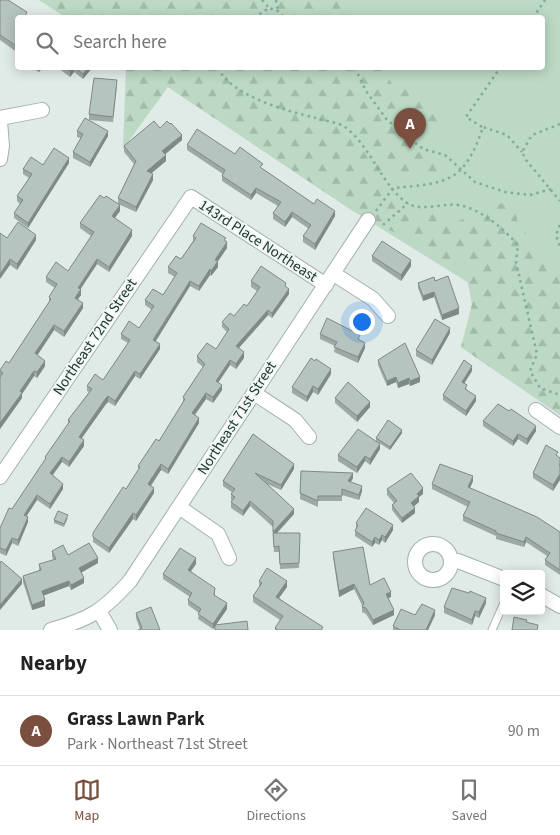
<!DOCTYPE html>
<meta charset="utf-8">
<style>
:root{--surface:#fff;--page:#f2f2f2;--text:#222;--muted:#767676;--line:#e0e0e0;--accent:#7a4f3f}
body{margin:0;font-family:"Source Sans 3",sans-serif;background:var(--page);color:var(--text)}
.controls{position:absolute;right:15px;bottom:15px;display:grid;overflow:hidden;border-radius:5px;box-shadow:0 2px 12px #0003}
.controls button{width:45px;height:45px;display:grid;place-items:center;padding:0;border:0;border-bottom:1px solid var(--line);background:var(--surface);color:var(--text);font:25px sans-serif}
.you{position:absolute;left:361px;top:321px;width:18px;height:18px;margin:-12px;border:4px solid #fff;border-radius:50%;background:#1a73e8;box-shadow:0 0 0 8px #1a73e833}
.badge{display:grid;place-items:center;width:32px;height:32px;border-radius:50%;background:var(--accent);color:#fff;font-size:16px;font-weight:700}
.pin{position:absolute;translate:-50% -41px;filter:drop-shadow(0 1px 2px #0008)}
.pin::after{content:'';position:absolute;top:26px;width:18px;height:15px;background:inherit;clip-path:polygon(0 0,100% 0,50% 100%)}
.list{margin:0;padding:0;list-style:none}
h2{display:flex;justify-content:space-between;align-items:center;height:65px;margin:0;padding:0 20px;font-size:21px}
h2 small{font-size:16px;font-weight:400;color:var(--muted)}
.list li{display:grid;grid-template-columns:32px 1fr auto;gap:15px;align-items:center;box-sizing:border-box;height:70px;padding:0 20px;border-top:1px solid var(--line)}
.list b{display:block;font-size:19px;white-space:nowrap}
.list p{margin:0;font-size:16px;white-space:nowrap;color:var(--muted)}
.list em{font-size:16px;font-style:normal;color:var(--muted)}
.icon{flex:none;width:28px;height:28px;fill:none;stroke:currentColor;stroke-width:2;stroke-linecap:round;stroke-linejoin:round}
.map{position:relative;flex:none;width:560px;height:630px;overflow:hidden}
.search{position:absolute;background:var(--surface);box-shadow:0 2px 12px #0003;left:15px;right:15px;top:15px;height:55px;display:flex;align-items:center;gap:12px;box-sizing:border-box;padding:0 18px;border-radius:5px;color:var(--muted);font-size:19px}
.sheet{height:135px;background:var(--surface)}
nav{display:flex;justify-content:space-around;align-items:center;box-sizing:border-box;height:70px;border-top:1px solid var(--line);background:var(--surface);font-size:14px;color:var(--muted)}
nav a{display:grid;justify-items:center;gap:2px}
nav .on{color:var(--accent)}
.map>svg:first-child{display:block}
.green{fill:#bbd9c4}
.forest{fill:url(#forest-firs)}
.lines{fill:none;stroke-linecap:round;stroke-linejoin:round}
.lane-casing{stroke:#a4b1ad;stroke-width:9}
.street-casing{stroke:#a4b1ad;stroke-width:16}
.path{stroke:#84ab9f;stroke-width:2.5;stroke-dasharray:2.5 4;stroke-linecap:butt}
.lane{stroke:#fff;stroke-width:7}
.street{stroke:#fff;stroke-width:14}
.wall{fill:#9da9a4}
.shaded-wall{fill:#7f8986}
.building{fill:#b6c4bf;stroke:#7f8986}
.labels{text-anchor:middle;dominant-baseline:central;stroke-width:4;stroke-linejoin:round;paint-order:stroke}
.street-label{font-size:15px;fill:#233933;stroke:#f0f7f4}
</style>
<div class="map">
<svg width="560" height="630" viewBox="0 0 560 630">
<defs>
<pattern id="forest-firs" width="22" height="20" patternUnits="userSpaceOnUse" patternTransform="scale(1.25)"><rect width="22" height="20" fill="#bbd9c4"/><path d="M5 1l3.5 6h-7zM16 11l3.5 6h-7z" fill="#a0bba9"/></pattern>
</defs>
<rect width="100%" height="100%" fill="#e0eae6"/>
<path class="green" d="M 226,0 L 560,0 L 560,415 L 461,347 L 493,298 L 353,211 L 168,87 L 181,68 L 542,68 L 542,18 L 215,17 Z"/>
<g class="forest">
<path d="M 39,0 L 343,0 L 354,17 L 65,17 Z"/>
<path d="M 126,68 L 379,68 L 395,87 L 408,85 L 440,115 L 439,136 L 425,141 L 424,155 L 438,158 L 445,163 L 446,170 L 436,178 L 423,175 L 407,179 L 391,168 L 380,171 L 384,183 L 412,212 L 438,213 L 456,222 L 466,218 L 481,226 L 491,204 L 517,203 L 517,220 L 530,239 L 555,266 L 560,268 L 560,415 L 461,347 L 472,304 L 464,263 L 434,261 L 412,240 L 378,225 L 363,212 L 353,211 L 168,87 L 123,149 Z"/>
</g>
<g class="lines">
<defs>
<path id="lane" d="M 492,630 L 504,603"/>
<g id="street">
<path d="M 0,118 L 42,110"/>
<path d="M 0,121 L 2,146 L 0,159"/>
<path d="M 334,274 L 373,299 L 388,316"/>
<path d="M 254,393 L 295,420 L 309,437"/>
<path d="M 536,410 L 560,427"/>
<path d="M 0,477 L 191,197 L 326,285"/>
<path d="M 179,507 L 218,534 L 229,558"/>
<circle cx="433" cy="562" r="18"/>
<path d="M 451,561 L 458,561 L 504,579"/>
<path d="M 541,595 L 560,606"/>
<path d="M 99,611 L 110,630"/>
<path d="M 51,630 C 90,619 103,611 130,581 L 368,220"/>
</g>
</defs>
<use href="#lane" class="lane-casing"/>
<use href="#street" class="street-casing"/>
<g class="path">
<path d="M 262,0 L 269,8"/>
<path d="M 276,0 L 278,11"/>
<path d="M 254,18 L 269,8 L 278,11 L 285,18"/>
<path d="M 533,18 L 545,0"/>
<path d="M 218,68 C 231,96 287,111 316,118 C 324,121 338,122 345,127 C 370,145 382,186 407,203 C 423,213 446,201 463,206 C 483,211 505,230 518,245 L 516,262 L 537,354 L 530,371 L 540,388 L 560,395"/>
<path d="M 355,68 L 366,91 L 387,120 L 423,149 L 445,155 L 475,182 L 505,192 L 530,195 L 551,189"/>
<path d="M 560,124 L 532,135 L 522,152 L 526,160 L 560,201"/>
<path d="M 482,127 L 466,117 L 500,68"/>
<path d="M 376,211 L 393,188 C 448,183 464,183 483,127 L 507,135 L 522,152"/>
<path d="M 383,225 L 408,203"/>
<path d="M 560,225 L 556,235 L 560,247"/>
</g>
<use href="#lane" class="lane"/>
<use href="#street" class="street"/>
</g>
<g class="wall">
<path d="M 0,0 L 27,18 L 18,18 L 18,53 L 0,40 Z"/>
<path d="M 32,68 L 42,68 L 39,72 Z"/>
<path d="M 58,68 L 92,68 L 83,79 L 74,72 L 70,77 Z"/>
<path d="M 117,86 L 113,122 L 89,120 L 89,114 Z"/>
<path d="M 160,128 L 182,140 L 165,154 L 166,161 L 151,173 L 153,180 L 136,212 L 118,204 L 118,198 L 134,164 L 124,152 L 124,146 Z"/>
<path d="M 77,131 L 108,136 L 90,167 L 73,158 L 73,152 L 81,138 L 77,137 Z"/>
<path d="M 187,145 L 235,154 L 263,169 L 314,204 L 335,216 L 315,250 L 303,242 L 303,236 L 309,229 L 292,217 L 285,227 L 273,219 L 273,213 L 278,206 L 256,193 L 251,200 L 222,181 L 222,176 L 223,174 L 187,150 Z"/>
<path d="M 69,163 L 28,228 L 14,218 L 14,213 L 20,204 L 17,201 L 17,196 L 29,178 L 23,174 L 23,169 L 43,165 Z"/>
<path d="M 120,211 L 114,218 L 132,236 L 109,272 L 97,264 L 80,289 L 81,295 L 78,299 L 83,308 L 64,337 L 54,330 L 37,355 L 45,366 L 37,378 L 34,376 L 22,394 L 22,398 L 0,429 L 0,370 L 9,363 L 49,302 L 49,297 L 55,288 L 46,282 L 46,277 L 68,271 L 91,236 L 80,228 L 80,223 Z"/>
<path d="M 193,236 L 226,241 L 227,248 L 218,261 L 218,267 L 211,276 L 210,275 L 199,291 L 190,286 L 156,341 L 160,349 L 140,379 L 135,376 L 115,406 L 108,402 L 106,404 L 81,439 L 84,446 L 69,467 L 62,462 L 53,475 L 63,489 L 50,509 L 37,500 L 26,516 L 28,522 L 18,546 L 12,543 L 6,556 L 0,553 L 0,528 L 12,509 L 45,461 L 45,457 L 68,424 L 68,420 L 89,392 L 87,391 L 87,386 L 103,380 L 128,343 L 121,339 L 121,334 L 139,328 L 152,310 L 145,305 L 145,300 L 163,295 L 175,277 L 168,273 L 168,267 L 181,259 L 193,241 Z"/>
<path d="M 7,238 L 36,240 L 17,270 L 10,265 Z"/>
<path d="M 372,256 L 411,266 L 401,281 L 372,261 Z"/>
<path d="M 251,281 L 286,287 L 289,294 L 272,318 L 268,315 L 239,348 L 244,358 L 236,369 L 230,365 L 218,382 L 222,390 L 213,403 L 206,399 L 195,415 L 199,423 L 168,474 L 161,470 L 151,486 L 154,493 L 136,521 L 133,519 L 109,553 L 93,542 L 93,533 L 126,489 L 138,471 L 138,466 L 159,441 L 183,402 L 183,397 L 203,367 L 197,362 L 197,356 L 216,349 L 227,332 L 222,327 L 222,322 L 234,316 L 247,306 L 257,291 L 251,287 Z"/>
<path d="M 435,281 L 459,314 L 442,320 L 434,297 L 423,301 L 418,288 L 418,283 Z"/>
<path d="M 450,333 L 432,365 L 416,356 L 416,350 Z"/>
<path d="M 320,334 L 360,340 L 359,340 L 365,348 L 358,363 L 334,352 L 335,346 L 320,339 Z"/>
<path d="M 378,360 L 420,382 L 410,386 L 409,384 L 398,388 L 396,382 L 387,386 L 378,365 Z"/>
<path d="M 472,371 L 464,383 L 467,390 L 476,401 L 466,416 L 443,400 L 443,395 Z"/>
<path d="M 331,374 L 318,395 L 313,392 L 307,402 L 292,393 L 292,387 Z"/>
<path d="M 335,398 L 370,407 L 357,422 L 335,403 Z"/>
<path d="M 483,421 L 536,431 L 527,445 L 518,439 L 513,446 L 483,426 Z"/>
<path d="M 402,433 L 390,450 L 376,441 L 376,438 Z"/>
<path d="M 253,434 L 294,469 L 281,490 L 267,484 L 294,514 L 277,533 L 300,533 L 299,568 L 280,569 L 279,552 L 274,552 L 273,527 L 250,506 L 243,516 L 231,508 L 231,502 L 232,500 L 231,500 L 231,494 L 233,493 L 223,486 L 223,481 Z"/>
<path d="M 380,449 L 370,465 L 365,461 L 357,473 L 338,461 L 338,455 Z"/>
<path d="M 558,457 L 553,491 L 533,478 L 533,473 Z"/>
<path d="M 301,471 L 353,478 L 351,482 L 362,491 L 359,500 L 342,495 L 342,501 L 318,501 L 318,507 L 300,499 Z"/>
<path d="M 473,481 L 470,488 L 560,532 L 560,575 L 545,565 L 545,560 L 547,556 L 526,542 L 524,547 L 496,539 L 496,536 L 463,521 L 463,516 L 468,507 L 432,489 L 432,484 Z"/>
<path d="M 387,489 L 423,494 L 419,497 L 419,502 L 413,506 L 415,513 L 402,523 L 392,510 L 392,505 L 394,503 L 387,495 Z"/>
<path d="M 68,518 L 64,527 L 54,523 L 54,520 Z"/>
<path d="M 356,523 L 393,530 L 385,543 L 382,540 L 379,545 L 375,543 L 372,547 L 355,536 L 355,531 L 356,529 Z"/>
<path d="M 52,551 L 68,555 L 98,563 L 81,572 L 84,583 L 71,590 L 69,586 L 43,596 L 45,606 L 32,610 L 23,582 L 23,576 L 39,571 L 39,564 L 53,560 L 52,556 Z"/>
<path d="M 333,552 L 370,585 L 391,597 L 388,598 L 394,615 L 373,625 L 366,614 L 362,612 L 362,605 L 354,589 L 339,597 L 333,557 Z"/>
<path d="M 196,564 L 191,571 L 215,593 L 215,596 L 227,609 L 216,625 L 215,630 L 215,627 L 213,629 L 198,619 L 199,613 L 188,605 L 188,600 L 190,597 L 163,579 L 163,574 Z"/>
<path d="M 259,581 L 287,587 L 279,598 L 323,630 L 275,630 L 275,628 L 280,620 L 253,602 L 253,596 L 260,587 L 259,586 Z"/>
<path d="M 486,603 L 479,618 L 475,616 L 472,625 L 444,613 L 444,607 Z"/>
<path d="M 136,613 L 160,630 L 140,629 L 136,618 Z"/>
<path d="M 435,615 L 428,630 L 393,630 L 393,626 Z"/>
</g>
<g class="shaded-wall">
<path d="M 39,68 L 42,68 L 39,72 Z"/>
<path d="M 73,68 L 74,68 L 74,72 L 70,77 L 70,71 Z"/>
<path d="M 88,68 L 92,68 L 83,79 L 83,74 Z"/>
<path d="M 108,131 L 108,136 L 90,167 L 90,162 Z"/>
<path d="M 182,135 L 182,140 L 162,157 L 162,151 Z"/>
<path d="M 166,155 L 166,161 L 147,177 L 147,171 Z"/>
<path d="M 69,158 L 69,163 L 28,228 L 28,223 Z"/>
<path d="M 153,174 L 153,180 L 136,212 L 136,207 Z"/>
<path d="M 256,188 L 256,193 L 251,200 L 251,195 Z"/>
<path d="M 120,205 L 120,211 L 112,222 L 112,216 Z"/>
<path d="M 335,211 L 335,216 L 315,250 L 315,244 Z"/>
<path d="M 292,212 L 292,217 L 285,227 L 285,222 Z"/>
<path d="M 132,230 L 132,236 L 109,272 L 109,267 Z"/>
<path d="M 36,235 L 36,240 L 17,270 L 17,264 Z"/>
<path d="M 227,242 L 227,248 L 218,261 L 218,267 L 211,276 L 211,271 L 215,260 Z"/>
<path d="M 10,259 L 10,265 L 0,279 L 0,274 Z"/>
<path d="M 97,259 L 97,264 L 78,293 L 78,288 Z"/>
<path d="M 411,260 L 411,266 L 401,281 L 401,275 Z"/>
<path d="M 210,269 L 210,275 L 199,291 L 199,286 Z"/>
<path d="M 190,281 L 190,286 L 153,345 L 153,340 Z"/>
<path d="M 81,289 L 81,295 L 75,303 L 75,298 Z"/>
<path d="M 289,289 L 289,294 L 272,318 L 272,313 Z"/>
<path d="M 434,292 L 434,297 L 423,301 L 423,296 Z"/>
<path d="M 83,303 L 83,308 L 64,337 L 64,331 Z"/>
<path d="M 459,308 L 459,314 L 442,320 L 442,315 Z"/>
<path d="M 268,310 L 268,315 L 236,351 L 236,346 Z"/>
<path d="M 54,325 L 54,330 L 35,359 L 35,353 Z"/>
<path d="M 450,328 L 450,333 L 432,365 L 432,360 Z"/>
<path d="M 365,343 L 365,348 L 358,363 L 358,357 Z"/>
<path d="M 160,344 L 160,349 L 140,379 L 140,374 Z"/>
<path d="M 244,352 L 244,358 L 236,369 L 236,364 Z"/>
<path d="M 230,360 L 230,365 L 216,386 L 216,381 Z"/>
<path d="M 45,361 L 45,366 L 37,378 L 37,372 Z"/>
<path d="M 472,366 L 472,371 L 462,387 L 462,382 Z"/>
<path d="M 331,369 L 331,374 L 318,395 L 318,389 Z"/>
<path d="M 34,371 L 34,376 L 22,394 L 22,398 L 0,429 L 0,423 Z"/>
<path d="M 135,371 L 135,376 L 115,406 L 115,401 Z"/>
<path d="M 396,377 L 396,382 L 387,386 L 387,381 Z"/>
<path d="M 420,377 L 420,382 L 410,386 L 410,381 Z"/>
<path d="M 409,378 L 409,384 L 398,388 L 398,383 Z"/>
<path d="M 222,385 L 222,390 L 213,403 L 213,397 Z"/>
<path d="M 313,386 L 313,392 L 307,402 L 307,397 Z"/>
<path d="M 206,393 L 206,399 L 192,418 L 192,413 Z"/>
<path d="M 108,396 L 108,402 L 106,404 L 79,442 L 79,437 L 106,398 Z"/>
<path d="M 476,396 L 476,401 L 466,416 L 466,411 Z"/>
<path d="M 370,402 L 370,407 L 357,422 L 357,416 Z"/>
<path d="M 199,418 L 199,423 L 168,474 L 168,469 Z"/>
<path d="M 536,426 L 536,431 L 527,445 L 527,439 Z"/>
<path d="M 402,430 L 402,433 L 390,450 L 390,447 Z"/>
<path d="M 518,434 L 518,439 L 513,446 L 513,441 Z"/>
<path d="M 84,440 L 84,446 L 69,467 L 69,462 Z"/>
<path d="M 380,444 L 380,449 L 370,465 L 370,459 Z"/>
<path d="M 365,456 L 365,461 L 357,473 L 357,467 Z"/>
<path d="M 62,457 L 62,462 L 50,478 L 50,473 Z"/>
<path d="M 161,464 L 161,470 L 148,489 L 148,484 Z"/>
<path d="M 294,464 L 294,469 L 281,490 L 281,485 Z"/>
<path d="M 353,473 L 353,478 L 348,486 L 348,481 Z"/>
<path d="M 560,474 L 560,480 L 553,491 L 553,485 Z"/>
<path d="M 473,476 L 473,481 L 468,492 L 468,487 Z"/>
<path d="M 63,484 L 63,489 L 50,509 L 50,504 Z"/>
<path d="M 362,486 L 362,491 L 359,500 L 359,495 Z"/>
<path d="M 154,488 L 154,493 L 136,521 L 136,515 Z"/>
<path d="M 423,488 L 423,494 L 419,497 L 419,502 L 411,509 L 411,503 L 417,494 Z"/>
<path d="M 37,495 L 37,500 L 24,520 L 24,515 Z"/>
<path d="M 250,501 L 250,506 L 243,516 L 243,511 Z"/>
<path d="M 415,508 L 415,513 L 402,523 L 402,518 Z"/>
<path d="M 294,509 L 294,514 L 273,537 L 273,532 Z"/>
<path d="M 133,513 L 133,519 L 109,553 L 109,548 Z"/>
<path d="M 28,517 L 28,522 L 18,546 L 18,540 Z"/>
<path d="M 393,525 L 393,530 L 385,543 L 385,537 Z"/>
<path d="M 382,535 L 382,540 L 379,545 L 379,540 Z"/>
<path d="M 375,537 L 375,543 L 372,547 L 372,542 Z"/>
<path d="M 526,537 L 526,542 L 524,547 L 524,542 Z"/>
<path d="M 12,538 L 12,543 L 6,556 L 6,550 Z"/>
<path d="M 98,558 L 98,563 L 79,574 L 79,568 Z"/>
<path d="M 196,558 L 196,564 L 188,575 L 188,570 Z"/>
<path d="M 84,578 L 84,583 L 71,590 L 71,585 Z"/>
<path d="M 22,579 L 22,584 L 0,610 L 0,605 Z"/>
<path d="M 69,581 L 69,586 L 42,596 L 42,591 Z"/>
<path d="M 287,581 L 287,587 L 276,602 L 276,597 Z"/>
<path d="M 354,584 L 354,589 L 339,597 L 339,591 Z"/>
<path d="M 391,592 L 391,597 L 386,599 L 386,594 Z"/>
<path d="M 486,598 L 486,603 L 479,618 L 479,612 Z"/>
<path d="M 45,600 L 45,606 L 32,610 L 32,605 Z"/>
<path d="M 227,603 L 227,609 L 213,629 L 213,624 Z"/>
<path d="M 394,610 L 394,615 L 373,625 L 373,620 Z"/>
<path d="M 435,610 L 435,615 L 428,630 L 426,630 Z"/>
<path d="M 475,611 L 475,616 L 472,625 L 472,620 Z"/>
</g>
<g class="building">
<path d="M 0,0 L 8,0 L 27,12 L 24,18 L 18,18 L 18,47 L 0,35 Z"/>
<path d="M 65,68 L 73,68 L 70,71 Z"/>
<path d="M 75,68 L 88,68 L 83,74 Z"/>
<path d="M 94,78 L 117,80 L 113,117 L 89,114 Z"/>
<path d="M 85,118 L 108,131 L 90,162 L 73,152 L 83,134 L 77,131 Z"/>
<path d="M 154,121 L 160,128 L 167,121 L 170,124 L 171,123 L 182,135 L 162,151 L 166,155 L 147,171 L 153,174 L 136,207 L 118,198 L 136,161 L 124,146 Z"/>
<path d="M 197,129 L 235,154 L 240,147 L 263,164 L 260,167 L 314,204 L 317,199 L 335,211 L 315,244 L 303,236 L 311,225 L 292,212 L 285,222 L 273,213 L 281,202 L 256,188 L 251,195 L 222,176 L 225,170 L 187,145 Z"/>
<path d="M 54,148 L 69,158 L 28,223 L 14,213 L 23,200 L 17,196 L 32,174 L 23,169 L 31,157 L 43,165 Z"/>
<path d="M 100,195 L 104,198 L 106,196 L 120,205 L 112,216 L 132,230 L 109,267 L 97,259 L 78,288 L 81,289 L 75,298 L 83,303 L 64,331 L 54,325 L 35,353 L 45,361 L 37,372 L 34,371 L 20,391 L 22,393 L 0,423 L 0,377 L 3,373 L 0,371 L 0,370 L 6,361 L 9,363 L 51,299 L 49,297 L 57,284 L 46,277 L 56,262 L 68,271 L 94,232 L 80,223 Z"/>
<path d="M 18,222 L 36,235 L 17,264 L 10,259 L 0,274 L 0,233 L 7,238 Z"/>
<path d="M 201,223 L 226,238 L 224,240 L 227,242 L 215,260 L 218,261 L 211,271 L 210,269 L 199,286 L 190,281 L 153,340 L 160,344 L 140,374 L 135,371 L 115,401 L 108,396 L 106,398 L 79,437 L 84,440 L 69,462 L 62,457 L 50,473 L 63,484 L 50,504 L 37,495 L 24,515 L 28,517 L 18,540 L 12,538 L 6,550 L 0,548 L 0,528 L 9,508 L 12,509 L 46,458 L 45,457 L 70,421 L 68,420 L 92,389 L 87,386 L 95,374 L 103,380 L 130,340 L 121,334 L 129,321 L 139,328 L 154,306 L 145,300 L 153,289 L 163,295 L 177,273 L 168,267 L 176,256 L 181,259 L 196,238 L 193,236 Z"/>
<path d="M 382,241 L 411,260 L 401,275 L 372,256 Z"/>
<path d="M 261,266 L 286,283 L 285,286 L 289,289 L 272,313 L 268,310 L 236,346 L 244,352 L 236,364 L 230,360 L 216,381 L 222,385 L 213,397 L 206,393 L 192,413 L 199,418 L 168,469 L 161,464 L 148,484 L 154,488 L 136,515 L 133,513 L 109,548 L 93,537 L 93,533 L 123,487 L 126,489 L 140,467 L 138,466 L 156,439 L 159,441 L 185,399 L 183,397 L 205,364 L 197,356 L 207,343 L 216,349 L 229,329 L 222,322 L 230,313 L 234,316 L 244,304 L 247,306 L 260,287 L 251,281 Z"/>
<path d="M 448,276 L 459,308 L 442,315 L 434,292 L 423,296 L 418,283 L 434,277 L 435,281 Z"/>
<path d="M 327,318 L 360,335 L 358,339 L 365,343 L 358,357 L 334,347 L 337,342 L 320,334 Z"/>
<path d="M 435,319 L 450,328 L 432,360 L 416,350 Z"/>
<path d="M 405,343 L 420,377 L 410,381 L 409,378 L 398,383 L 396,377 L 387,381 L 378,360 Z"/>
<path d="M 311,358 L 315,361 L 316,359 L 331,369 L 318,389 L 313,386 L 307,397 L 292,387 Z"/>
<path d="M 464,360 L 472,366 L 462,382 L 467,385 L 465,389 L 476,396 L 466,411 L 443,395 Z"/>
<path d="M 348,382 L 370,402 L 357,416 L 335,398 Z"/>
<path d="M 498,404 L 509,411 L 511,409 L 536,426 L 527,439 L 518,434 L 513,441 L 483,421 Z"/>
<path d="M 388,420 L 402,430 L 390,447 L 376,438 Z"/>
<path d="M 358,429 L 380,444 L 370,459 L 365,456 L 357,467 L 338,455 Z"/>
<path d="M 253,434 L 294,464 L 281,485 L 255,473 L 294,509 L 273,532 L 273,521 L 250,501 L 243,511 L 231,502 L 235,497 L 231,494 L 235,489 L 223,481 Z"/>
<path d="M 546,445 L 558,452 L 556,455 L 560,458 L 560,463 L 559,465 L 560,466 L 560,474 L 553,485 L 533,473 Z"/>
<path d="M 440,464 L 473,476 L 468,487 L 537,517 L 560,532 L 560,570 L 545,560 L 550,553 L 526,537 L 524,542 L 496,533 L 496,531 L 463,516 L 470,502 L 432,484 Z"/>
<path d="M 301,471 L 353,473 L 348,481 L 362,486 L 359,495 L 342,489 L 342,496 L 318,496 L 318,501 L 300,493 Z"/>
<path d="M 411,473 L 423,488 L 417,494 L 419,496 L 411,503 L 415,508 L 402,518 L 392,505 L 397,501 L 387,489 Z"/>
<path d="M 366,508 L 393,525 L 385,537 L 382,535 L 379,540 L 375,537 L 372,542 L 355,531 L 358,525 L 356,523 Z"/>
<path d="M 58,511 L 68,515 L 64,524 L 54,520 Z"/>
<path d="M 273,533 L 300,533 L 299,563 L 280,564 L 279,546 L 274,547 Z"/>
<path d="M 89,543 L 98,558 L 79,568 L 84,578 L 71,585 L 69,581 L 42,591 L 45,600 L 32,605 L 23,576 L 41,570 L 39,564 L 56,559 L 52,551 L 63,545 L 68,555 Z"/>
<path d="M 363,547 L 370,585 L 384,578 L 391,592 L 386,594 L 394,610 L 373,620 L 366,608 L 362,607 L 364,603 L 354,584 L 339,591 L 333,552 Z"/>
<path d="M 180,548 L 196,558 L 188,570 L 215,588 L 214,595 L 227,603 L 213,624 L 198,614 L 201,609 L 188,600 L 192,593 L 163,574 Z"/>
<path d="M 1,561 L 22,579 L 0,605 L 0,563 Z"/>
<path d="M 267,568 L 287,581 L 276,597 L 323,627 L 321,630 L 278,630 L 275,628 L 283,616 L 253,596 L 262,583 L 259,581 Z"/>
<path d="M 452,588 L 469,593 L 470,591 L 486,598 L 479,612 L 475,611 L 472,620 L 444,607 Z"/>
<path d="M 422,604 L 435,610 L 426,630 L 400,630 L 393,626 L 401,609 L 415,615 Z"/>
<path d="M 151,607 L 160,630 L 138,630 L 142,628 L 136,613 Z"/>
<path d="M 514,617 L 527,620 L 526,622 L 538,625 L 537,630 L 512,630 Z"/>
<path d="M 247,621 L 248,630 L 215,630 L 215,625 Z"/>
</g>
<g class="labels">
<g class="street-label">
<text transform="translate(258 241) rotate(33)">143rd Place Northeast</text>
<text transform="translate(95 337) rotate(-56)">Northeast 72nd Street</text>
<text transform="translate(237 418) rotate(-57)">Northeast 71st Street</text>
</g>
</g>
</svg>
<div class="controls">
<button><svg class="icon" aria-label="layers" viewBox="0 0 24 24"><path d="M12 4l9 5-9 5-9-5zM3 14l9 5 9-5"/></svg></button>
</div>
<div class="you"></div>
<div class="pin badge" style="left:410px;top:149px">A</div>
<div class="search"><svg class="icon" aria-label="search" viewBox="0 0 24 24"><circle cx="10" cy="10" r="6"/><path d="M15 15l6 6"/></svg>Search here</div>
</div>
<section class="sheet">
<h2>Nearby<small></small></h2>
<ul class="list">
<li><span class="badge">A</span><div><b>Grass Lawn Park</b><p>Park · Northeast 71st Street</p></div><em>90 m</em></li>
</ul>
</section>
<nav>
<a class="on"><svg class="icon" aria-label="map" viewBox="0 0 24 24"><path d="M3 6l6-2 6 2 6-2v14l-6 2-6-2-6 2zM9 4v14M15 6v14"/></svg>Map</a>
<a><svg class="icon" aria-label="directions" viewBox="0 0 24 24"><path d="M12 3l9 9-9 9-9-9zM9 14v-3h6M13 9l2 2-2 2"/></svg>Directions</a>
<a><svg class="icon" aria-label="saved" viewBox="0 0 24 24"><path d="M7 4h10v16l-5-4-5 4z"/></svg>Saved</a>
</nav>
